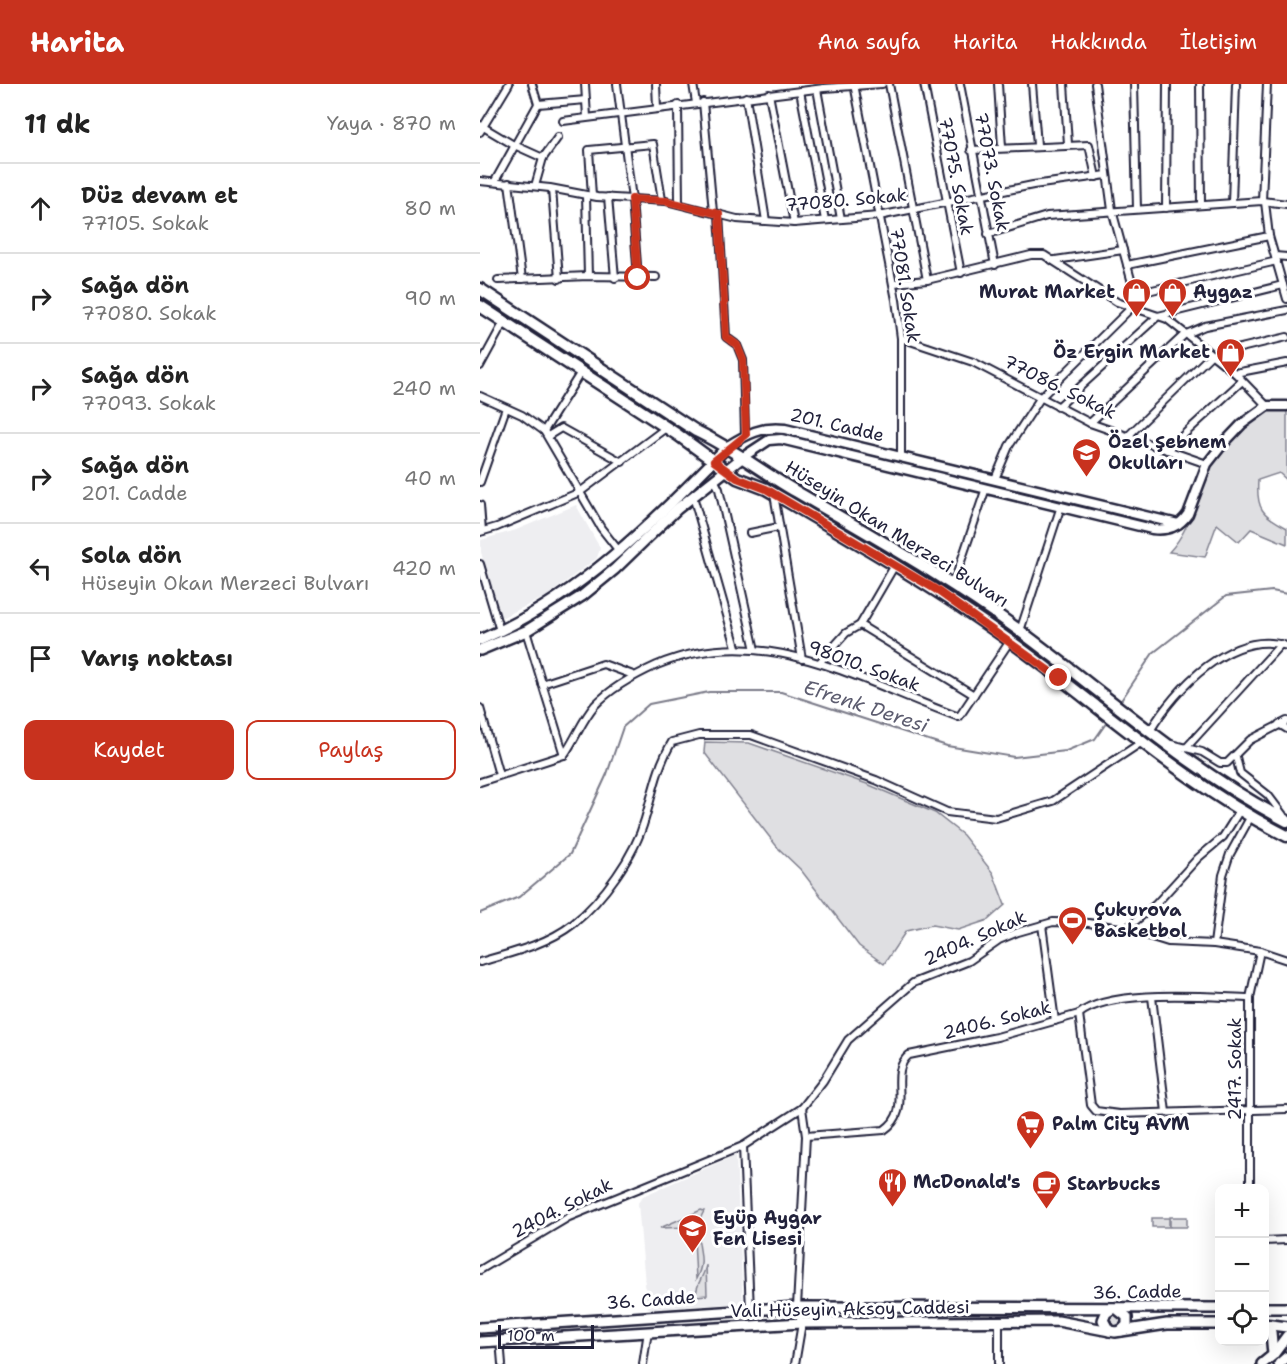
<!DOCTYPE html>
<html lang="tr">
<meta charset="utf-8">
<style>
:root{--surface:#fff;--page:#f2f2f2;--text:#222;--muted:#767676;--line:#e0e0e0;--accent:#c8321e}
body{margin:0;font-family:"Shantell Sans",sans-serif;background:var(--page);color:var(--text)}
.controls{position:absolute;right:18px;bottom:18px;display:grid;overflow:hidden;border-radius:12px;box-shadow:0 6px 24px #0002}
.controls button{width:54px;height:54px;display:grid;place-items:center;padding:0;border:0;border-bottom:2px solid var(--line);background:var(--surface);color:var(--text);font:30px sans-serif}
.scale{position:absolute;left:18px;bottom:15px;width:96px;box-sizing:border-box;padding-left:6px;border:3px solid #22223b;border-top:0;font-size:16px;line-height:21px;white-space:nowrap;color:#22223b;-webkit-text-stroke:4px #fff;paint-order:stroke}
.stop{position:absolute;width:18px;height:18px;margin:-14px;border:4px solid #c8321e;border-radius:50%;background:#fff}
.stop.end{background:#c8321e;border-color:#fff;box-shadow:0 2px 6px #0008}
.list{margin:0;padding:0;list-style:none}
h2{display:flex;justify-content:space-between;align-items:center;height:78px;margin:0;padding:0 24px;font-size:26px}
h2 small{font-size:20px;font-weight:400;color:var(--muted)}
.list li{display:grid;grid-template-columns:39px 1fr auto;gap:18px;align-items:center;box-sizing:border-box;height:90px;padding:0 24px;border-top:2px solid var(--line)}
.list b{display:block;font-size:22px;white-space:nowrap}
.list p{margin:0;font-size:20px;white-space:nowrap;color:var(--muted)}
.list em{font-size:20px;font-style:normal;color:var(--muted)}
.actions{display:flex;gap:12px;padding:18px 24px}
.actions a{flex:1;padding:14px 0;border:2px solid var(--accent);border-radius:12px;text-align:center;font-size:21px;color:var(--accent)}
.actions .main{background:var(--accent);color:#fff}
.icon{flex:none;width:33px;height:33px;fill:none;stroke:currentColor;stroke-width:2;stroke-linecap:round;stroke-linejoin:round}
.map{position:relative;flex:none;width:807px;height:1280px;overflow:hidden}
header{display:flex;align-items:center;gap:36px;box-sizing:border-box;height:84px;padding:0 30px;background:var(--accent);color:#fff}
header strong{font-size:28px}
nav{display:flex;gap:33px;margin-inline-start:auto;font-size:21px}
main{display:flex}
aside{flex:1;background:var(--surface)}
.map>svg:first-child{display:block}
.built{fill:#eeeef1}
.green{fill:#dfdfe2;stroke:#80808e;stroke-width:1.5}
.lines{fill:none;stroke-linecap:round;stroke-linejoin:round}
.stream{stroke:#7a7a88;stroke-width:2}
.minor-casing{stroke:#22223b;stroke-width:10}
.tertiary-casing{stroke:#22223b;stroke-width:13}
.secondary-casing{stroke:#22223b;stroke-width:14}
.primary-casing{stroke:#22223b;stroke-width:15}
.minor{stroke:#fff;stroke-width:6}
.tertiary{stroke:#fff;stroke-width:8}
.secondary{stroke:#fff;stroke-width:9}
.primary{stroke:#fff;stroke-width:10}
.route{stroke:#c8321e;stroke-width:8}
.labels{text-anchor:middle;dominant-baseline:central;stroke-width:6;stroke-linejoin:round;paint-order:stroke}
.street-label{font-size:18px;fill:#22223b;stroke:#fff}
.poi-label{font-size:18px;font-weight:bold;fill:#22223b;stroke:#fff;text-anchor:start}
.water-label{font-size:20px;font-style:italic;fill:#5c5c6f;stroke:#fff}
</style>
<header>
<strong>Harita</strong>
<nav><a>Ana sayfa</a><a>Harita</a><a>Hakkında</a><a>İletişim</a></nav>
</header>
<main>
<aside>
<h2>11 dk<small>Yaya · 870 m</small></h2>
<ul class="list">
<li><svg class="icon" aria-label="ahead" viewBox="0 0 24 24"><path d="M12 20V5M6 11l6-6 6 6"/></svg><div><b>Düz devam et</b><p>77105. Sokak</p></div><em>80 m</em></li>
<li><svg class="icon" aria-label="right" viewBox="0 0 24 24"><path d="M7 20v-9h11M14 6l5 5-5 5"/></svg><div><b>Sağa dön</b><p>77080. Sokak</p></div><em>90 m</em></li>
<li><svg class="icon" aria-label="right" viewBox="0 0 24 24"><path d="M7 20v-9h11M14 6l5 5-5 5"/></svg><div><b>Sağa dön</b><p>77093. Sokak</p></div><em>240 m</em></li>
<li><svg class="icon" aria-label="right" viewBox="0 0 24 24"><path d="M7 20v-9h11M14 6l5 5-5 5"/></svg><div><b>Sağa dön</b><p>201. Cadde</p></div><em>40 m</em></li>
<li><svg class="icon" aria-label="left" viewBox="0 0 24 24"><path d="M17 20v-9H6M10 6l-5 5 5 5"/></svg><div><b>Sola dön</b><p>Hüseyin Okan Merzeci Bulvarı</p></div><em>420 m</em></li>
<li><svg class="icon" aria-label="arrive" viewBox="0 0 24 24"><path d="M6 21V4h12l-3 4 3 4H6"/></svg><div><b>Varış noktası</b></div></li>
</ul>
<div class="actions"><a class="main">Kaydet</a><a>Paylaş</a></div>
</aside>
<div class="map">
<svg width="807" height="1280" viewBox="0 0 807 1280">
<rect width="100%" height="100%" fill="#fff"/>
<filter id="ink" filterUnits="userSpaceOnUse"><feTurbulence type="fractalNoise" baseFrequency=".0167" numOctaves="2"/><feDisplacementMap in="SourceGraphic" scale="12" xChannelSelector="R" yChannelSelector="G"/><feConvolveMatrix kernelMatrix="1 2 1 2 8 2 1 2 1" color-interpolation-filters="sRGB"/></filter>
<g filter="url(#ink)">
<g class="built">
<path d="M 96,421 L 120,464 L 117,474 L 67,512 L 23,533 L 17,529 L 1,468 L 1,456 L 36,446 Z"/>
<path d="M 256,1071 L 263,1219 L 171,1225 L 167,1223 L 158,1119 L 163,1112 Z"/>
</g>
<g class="green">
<path d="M 807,324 L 807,396 L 799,389 L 778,396 C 776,425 782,431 807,444 L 807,460 L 771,445 L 759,458 L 737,440 L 725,473 L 689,468 C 709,447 714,420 725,393 C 732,375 770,331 788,325 C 794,324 801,325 807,324 Z"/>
<path d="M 225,658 L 269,659 L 387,700 L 455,729 L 483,751 L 513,789 L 525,821 L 508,836 L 478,846 L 452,841 L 426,847 L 404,880 L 379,862 L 321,786 L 298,764 L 224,668 Z"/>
<path d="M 221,1126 L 224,1127 L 219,1137 L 210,1143 L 180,1144 Z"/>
<rect x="690" y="1133" width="17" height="10"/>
<rect x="672" y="1134" width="17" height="9"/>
<path d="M 219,1141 C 215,1164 228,1173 216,1195 L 214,1154 L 205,1149 Z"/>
<path d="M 226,1181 L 227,1211 L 216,1212 C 216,1199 224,1193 226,1181 Z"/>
<circle cx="635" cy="1237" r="7"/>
</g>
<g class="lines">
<g class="stream">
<path d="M 640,618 L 673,569 L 746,512 L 792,507 L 807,510"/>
<path d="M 0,829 L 39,813 L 90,770 L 127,690 L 143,643 L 169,620 L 229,608 L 301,608 L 467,662 L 534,673 L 586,667 L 615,655 L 629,635"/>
</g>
<defs>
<g id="minor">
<path d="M 105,0 L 107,33"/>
<path d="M 137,0 L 152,115 L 158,194"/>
<path d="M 176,0 L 177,24"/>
<path d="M 213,0 L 216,19"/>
<path d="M 374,0 L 416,216 L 421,254 L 421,372"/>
<path d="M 409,0 L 447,196"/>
<path d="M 444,0 L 481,189"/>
<path d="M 480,0 L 515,181"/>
<path d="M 518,0 L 522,63"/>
<path d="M 552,0 L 557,61"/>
<path d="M 584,0 L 588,60"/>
<path d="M 654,0 L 657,125"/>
<path d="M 720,0 L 721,121"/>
<path d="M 337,5 L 361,135"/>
<path d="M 320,7 L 345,136"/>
<path d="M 289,10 L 314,139"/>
<path d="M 266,13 L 286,137"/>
<path d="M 223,18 L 233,128"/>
<path d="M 58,20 L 106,16"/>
<path d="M 198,21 L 199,120"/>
<path d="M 83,37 L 344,4 L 402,0"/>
<path d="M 0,41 L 32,60 L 63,74"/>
<path d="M 0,48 L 29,0"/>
<path d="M 491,66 L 609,61 L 616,93"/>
<path d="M 0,97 L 70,104 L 117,113 L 186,117 L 257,135 L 314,139 L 399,132 L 553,101 L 627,91"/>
<path d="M 15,97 L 58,20 L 52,0"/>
<path d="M 29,99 L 42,195"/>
<path d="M 55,102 L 63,74 L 78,53"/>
<path d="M 72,105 L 79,195"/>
<path d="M 106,111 L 108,192"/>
<path d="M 112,112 L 109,66 L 173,60 L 182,116"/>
<path d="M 128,113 L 135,194"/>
<path d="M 782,117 L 787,0"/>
<path d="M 785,118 L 789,152 L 807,215"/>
<path d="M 752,119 L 756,0"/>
<path d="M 686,124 L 687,0"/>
<path d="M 239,130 L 246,253 L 257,261 L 263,276 L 265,351"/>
<path d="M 508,150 L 567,132 L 782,117 L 807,120"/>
<path d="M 795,172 L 807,173"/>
<path d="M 575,176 L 643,166"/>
<path d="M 647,181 L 789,152"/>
<path d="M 18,196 L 108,192 L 176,193"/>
<path d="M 414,199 L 447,196 L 551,171 L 564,171 L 637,218 L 687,235 L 755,289 L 787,322"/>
<path d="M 655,210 L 797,177"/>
<path d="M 421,254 L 493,278 L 610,339 L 727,380"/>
<path d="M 0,282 L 24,238"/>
<path d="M 755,289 L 807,279"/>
<path d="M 0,312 L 42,331 L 64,347 L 121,444 L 139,467"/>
<path d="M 578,323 L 678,232 L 803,201"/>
<path d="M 610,339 L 704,251 L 725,242 L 807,226"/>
<path d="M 64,347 L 101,288"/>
<path d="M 68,352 L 81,344 L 142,378"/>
<path d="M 648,352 L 731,271 L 807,253"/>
<path d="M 687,366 L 762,297"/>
<path d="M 515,395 L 529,362 L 561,313 L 653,222 L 655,210 L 632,126 L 615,0"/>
<path d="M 235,397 L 239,405 L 275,566"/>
<path d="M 0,398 L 26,324"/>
<path d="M 294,410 L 322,575"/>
<path d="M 213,412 L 256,563"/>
<path d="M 0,421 L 2,447"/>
<path d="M 0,448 L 17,443 L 100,408 L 187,343"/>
<path d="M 270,449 L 299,443"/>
<path d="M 0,480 L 20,547"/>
<path d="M 473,501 L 506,404"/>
<path d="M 380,541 L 494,611"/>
<path d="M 46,547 L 84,671"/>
<path d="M 540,547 L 581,422"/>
<path d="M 340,578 L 366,549 L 380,541 L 415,481"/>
<path d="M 62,600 L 123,580 L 153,591"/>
<path d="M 0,624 L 19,691"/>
<path d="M 799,640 L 807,645"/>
<path d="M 670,647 C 695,605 752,544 807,562"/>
<path d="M 691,660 L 722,668 L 740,679 L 747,679 L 770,656 L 807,637"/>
<path d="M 706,664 L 801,560"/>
<path d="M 756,673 L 760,689 L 788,711 L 803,731"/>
<path d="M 0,698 L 84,671 C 96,654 102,636 115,621 C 132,603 155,591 177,581 C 284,536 379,597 479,633 L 530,557"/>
<path d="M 562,841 L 575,937"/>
<path d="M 646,845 L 676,820 L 718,774 L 743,753 L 760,726"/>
<path d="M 734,860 L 743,791 L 750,770 L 771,732"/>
<path d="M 0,878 C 31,869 68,860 93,840 C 123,816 155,771 165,735 C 173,708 177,683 192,658 L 219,651 L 271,651 L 396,696 L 467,728 L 516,734 L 573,717 L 662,658"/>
<path d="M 672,913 L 686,1028"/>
<path d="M 599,930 L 611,1021 L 616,1027 L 639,1030 L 807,1025"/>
<path d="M 326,1052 L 404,1046 C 435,1026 406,990 429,971 L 517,953 L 599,930 C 630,904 730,913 770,914"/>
<path d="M 263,1062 L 270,1226"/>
<path d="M 770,1104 L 770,914 L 780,867"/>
<path d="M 784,1157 L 807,1156"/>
<path d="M 0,1186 L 89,1133 L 263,1062 L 322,1024 L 343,997 L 368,956 L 433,899 L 489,877 L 519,856 L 538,848 L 573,838 L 609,839 L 646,845 L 688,858 L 734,860 L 780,867 L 807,876"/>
<path d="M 519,1239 L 519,1280"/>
<path d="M 20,1256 L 22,1280"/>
<path d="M 163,1280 L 168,1247"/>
<path d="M 315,1280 L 322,1239 L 317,1223 L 326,1052 L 322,1024"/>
</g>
<g id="tertiary">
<path d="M 248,362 C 267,350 282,342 305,345 L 698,440"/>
<path d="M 263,373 L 289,356 L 301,355 L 672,445 C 688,447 699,443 708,430 L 727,380 L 742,361 L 762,340 L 787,322 L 807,322"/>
</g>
<g id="secondary">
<path d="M 0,556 C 99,514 174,437 248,362"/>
<path d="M 0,566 L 46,547 L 102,512 L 135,485 L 197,425 L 263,373"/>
<path d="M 784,1224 L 807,1224"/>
<path d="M 637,1225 L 647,1233 L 647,1241 L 641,1247"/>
<path d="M 784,1240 L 807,1243"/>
<path d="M 784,1243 L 791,1248 L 793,1270"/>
<path d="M 0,1244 L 317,1223 L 740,1224"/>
<path d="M 629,1247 L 623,1236 L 626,1229 L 632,1225"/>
<path d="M 0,1258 L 322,1239 L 578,1237 L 635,1248 L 687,1240 L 740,1240"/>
<path d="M 782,1280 L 793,1271 L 807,1252"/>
<path d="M 799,1280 L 807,1273"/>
</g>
<g id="primary">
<path d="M 0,205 L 216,347 C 252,364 282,388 317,408 C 392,452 470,495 540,547 C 628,612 710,687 807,737"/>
<path d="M 0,222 L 198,351 L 257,394 L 286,405 C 370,454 454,502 533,559 C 623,624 707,702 807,752"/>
</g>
</defs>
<use href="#minor" class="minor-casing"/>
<use href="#tertiary" class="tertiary-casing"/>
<use href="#secondary" class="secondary-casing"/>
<use href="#primary" class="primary-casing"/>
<use href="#minor" class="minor"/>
<use href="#tertiary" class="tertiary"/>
<use href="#secondary" class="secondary"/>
<use href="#primary" class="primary"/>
</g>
</g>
<g class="lines" filter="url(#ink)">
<path class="route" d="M 158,194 L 152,115 L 186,117 L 239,130 L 246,253 L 257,261 L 263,276 L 266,351 L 234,377 L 257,394 L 286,405 L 455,505 L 579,594"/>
</g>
<defs>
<symbol id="shop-pin" viewBox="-11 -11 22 30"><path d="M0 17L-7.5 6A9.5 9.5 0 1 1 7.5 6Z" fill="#c8321e" stroke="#fff"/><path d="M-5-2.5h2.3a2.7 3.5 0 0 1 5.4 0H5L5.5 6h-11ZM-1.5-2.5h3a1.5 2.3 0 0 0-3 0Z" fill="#fff"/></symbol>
<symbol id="school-pin" viewBox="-11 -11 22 30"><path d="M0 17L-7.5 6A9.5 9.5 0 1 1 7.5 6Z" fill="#c8321e" stroke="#fff"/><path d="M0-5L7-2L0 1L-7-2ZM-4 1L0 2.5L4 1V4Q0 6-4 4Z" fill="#fff"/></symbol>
<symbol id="stadium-pin" viewBox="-11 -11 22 30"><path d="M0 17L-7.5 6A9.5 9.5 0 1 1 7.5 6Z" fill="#c8321e" stroke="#fff"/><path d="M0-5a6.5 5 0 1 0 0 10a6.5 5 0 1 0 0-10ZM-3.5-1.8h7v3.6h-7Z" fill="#fff"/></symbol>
<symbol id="supermarket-pin" viewBox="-11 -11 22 30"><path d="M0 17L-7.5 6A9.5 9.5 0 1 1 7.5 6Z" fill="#c8321e" stroke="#fff"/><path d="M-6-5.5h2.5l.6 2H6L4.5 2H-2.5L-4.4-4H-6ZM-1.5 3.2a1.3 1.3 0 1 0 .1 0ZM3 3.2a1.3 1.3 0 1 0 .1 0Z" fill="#fff"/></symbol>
<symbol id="restaurant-pin" viewBox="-11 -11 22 30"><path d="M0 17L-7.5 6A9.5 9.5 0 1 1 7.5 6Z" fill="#c8321e" stroke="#fff"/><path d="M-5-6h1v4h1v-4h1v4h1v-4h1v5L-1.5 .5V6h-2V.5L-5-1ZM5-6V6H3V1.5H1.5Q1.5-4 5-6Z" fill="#fff"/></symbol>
<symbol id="cafe-pin" viewBox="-11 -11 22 30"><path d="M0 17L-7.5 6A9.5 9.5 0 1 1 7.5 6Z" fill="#c8321e" stroke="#fff"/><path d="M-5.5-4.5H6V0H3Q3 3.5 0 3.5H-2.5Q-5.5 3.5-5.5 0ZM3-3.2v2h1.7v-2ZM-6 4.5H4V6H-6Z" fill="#fff"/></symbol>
</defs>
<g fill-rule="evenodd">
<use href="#shop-pin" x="640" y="192" width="33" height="45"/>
<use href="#shop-pin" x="676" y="192" width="33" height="45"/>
<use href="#shop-pin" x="734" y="252" width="33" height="45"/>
<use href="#school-pin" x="590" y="352" width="33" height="45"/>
<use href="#stadium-pin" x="576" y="820" width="33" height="45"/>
<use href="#supermarket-pin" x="534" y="1024" width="33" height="45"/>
<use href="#restaurant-pin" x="396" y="1082" width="33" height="45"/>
<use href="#cafe-pin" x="550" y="1084" width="33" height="45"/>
<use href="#school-pin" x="196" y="1128" width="33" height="45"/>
</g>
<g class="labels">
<g class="street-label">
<text transform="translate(512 88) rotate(79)">77073. Sokak</text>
<text transform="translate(476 92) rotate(79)">77075. Sokak</text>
<text transform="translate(366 116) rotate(-5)">77080. Sokak</text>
<text transform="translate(425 201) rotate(81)">77081. Sokak</text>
<text transform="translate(580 303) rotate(26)">77086. Sokak</text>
<text transform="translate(357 341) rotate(13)">201. Cadde</text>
<text transform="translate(417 450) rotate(32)">Hüseyin Okan Merzeci Bulvarı</text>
<text transform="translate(384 582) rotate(20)">98010. Sokak</text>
<text transform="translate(495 854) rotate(-24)">2404. Sokak</text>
<text transform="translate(517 936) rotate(-14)">2406. Sokak</text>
<text transform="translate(755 985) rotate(-90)">2417. Sokak</text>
<text transform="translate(82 1124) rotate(-27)">2404. Sokak</text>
<text transform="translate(657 1208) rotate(-1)">36. Cadde</text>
<text transform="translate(171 1216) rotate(-4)">36. Cadde</text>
<text transform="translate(370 1225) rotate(-1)">Vali Hüseyin Aksoy Caddesi</text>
</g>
<g class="poi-label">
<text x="635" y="208" text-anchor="end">Murat Market</text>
<text x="713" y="208">Aygaz</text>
<text x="730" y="268" text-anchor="end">Öz Ergin Market</text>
<text x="628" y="358">Özel Şebnem<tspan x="628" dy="21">Okulları</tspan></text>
<text x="614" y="826">Çukurova<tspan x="614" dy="21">Basketbol</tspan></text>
<text x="572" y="1040">Palm City AVM</text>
<text x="433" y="1098">McDonald's</text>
<text x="587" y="1100">Starbucks</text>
<text x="233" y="1134">Eyüp Aygar<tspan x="233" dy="21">Fen Lisesi</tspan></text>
</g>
<g class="water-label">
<text transform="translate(386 622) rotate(18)">Efrenk Deresi</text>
</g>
</g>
</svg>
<div class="controls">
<button>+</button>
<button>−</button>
<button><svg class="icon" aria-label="locate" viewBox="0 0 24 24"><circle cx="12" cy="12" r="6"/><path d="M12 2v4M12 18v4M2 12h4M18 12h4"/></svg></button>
</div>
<div class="scale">100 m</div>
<div class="stop" style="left:158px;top:194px"></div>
<div class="stop end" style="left:579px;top:594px"></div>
</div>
</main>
